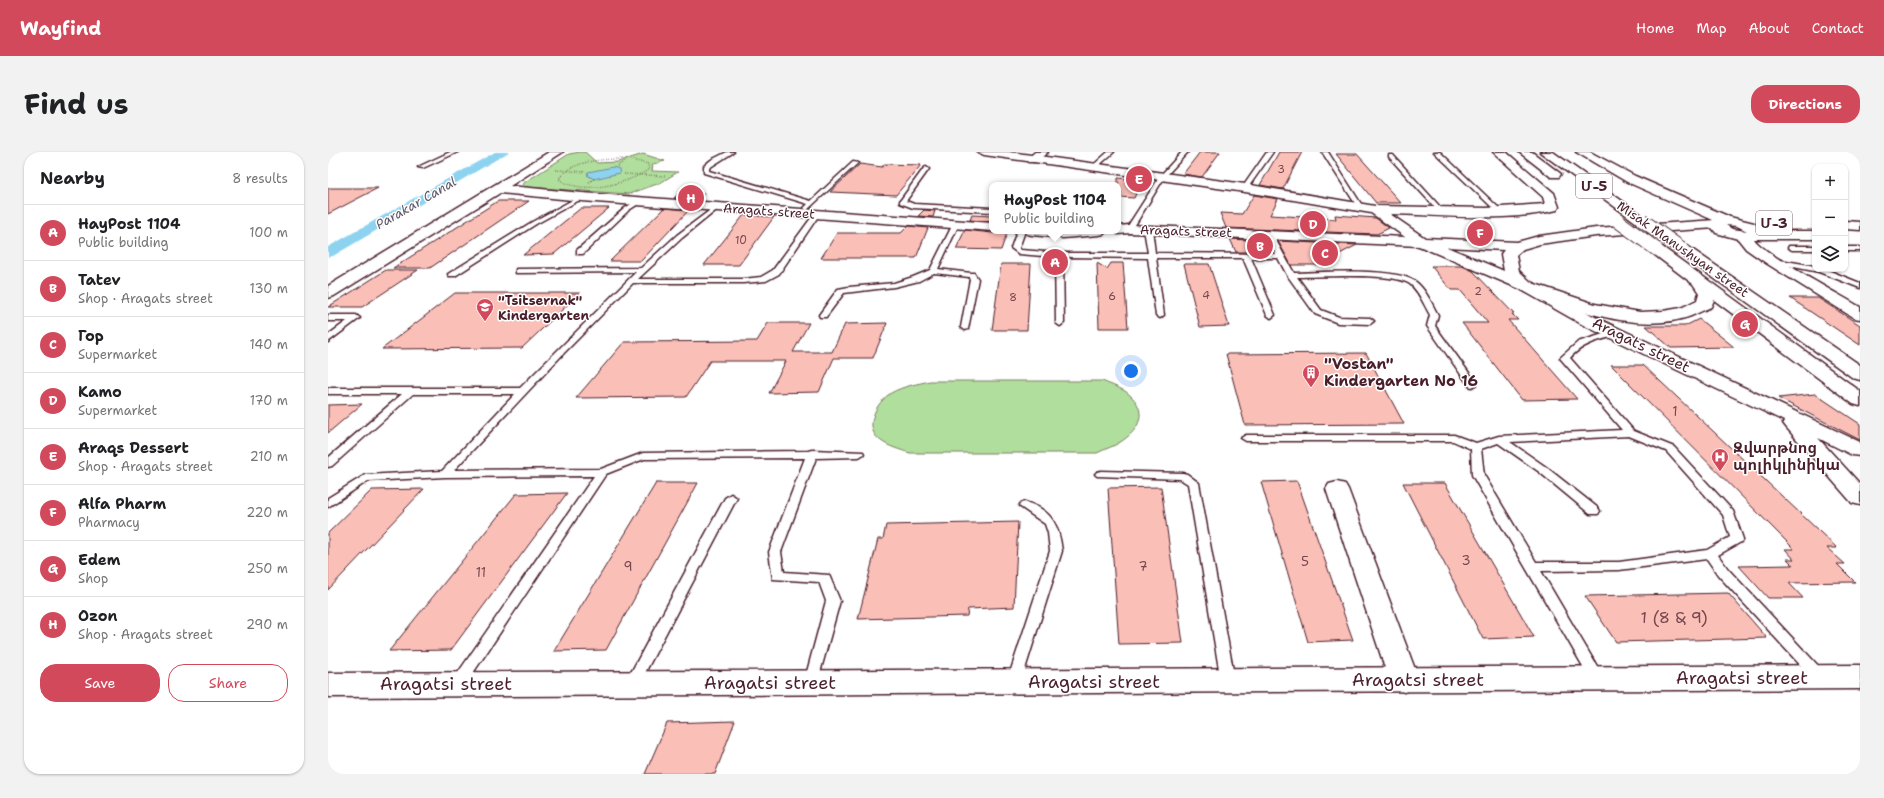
<!DOCTYPE html>
<meta charset="utf-8">
<style>
:root{--surface:#fff;--page:#f2f2f2;--text:#202124;--muted:#757577;--line:#e0e0e0;--accent:#d1495b}
body{margin:0;font-family:"Shantell Sans","Noto Sans Armenian",sans-serif;background:var(--page);color:var(--text)}
.controls{position:absolute;right:12px;top:12px;display:grid;overflow:hidden;border-radius:8px;box-shadow:0 1px 3px #0004}
.controls button{width:36px;height:36px;display:grid;place-items:center;padding:0;border:0;border-bottom:1px solid var(--line);background:var(--surface);color:var(--text);font:20px sans-serif}
.you{position:absolute;left:803px;top:219px;width:14px;height:14px;margin:-10px;border:3px solid #fff;border-radius:50%;background:#1a73e8;box-shadow:0 0 0 6px #1a73e833}
.badge{display:grid;place-items:center;width:26px;height:26px;border-radius:50%;background:var(--accent);color:#fff;font-size:13px;font-weight:700}
.pin{position:absolute;translate:-50% -50%;border:2px solid #fff;box-shadow:0 1px 4px #0006}
.popup{position:absolute;left:661px;top:30px;width:132px;height:52px;box-sizing:border-box;display:grid;place-content:center;border-radius:8px;background:var(--surface);filter:drop-shadow(0 1px 3px #0005);font-size:13px;white-space:nowrap;color:var(--muted)}
.popup b{font-size:15px;color:var(--text)}
.popup::after{content:'';position:absolute;left:50%;top:100%;margin-left:-8px;border:8px solid transparent;border-top-color:var(--surface)}
.list{margin:0;padding:0;list-style:none}
h2{display:flex;justify-content:space-between;align-items:center;height:52px;margin:0;padding:0 16px;font-size:17px}
h2 small{font-size:13px;font-weight:400;color:var(--muted)}
.list li{display:grid;grid-template-columns:26px 1fr auto;gap:12px;align-items:center;box-sizing:border-box;height:56px;padding:0 16px;border-top:1px solid var(--line)}
.list b{display:block;font-size:15px;white-space:nowrap}
.list p{margin:0;font-size:13px;white-space:nowrap;color:var(--muted)}
.list em{font-size:13px;font-style:normal;color:var(--muted)}
.actions{display:flex;gap:8px;padding:12px 16px}
.actions a{flex:1;padding:9px 0;border:1px solid var(--accent);border-radius:16px;text-align:center;font-size:14px;color:var(--accent)}
.actions .main{background:var(--accent);color:#fff}
.icon{flex:none;width:22px;height:22px;fill:none;stroke:currentColor;stroke-width:2;stroke-linecap:round;stroke-linejoin:round}
.map{position:relative;flex:none;width:1532px;height:622px;overflow:hidden;border-radius:16px}
header{display:flex;align-items:center;gap:24px;box-sizing:border-box;height:56px;padding:0 20px;background:var(--accent);color:#fff}
header strong{font-size:19px}
nav{display:flex;gap:22px;margin-inline-start:auto;font-size:14px}
.intro{display:flex;align-items:center;justify-content:space-between;box-sizing:border-box;height:96px;padding:0 24px}
h1{margin:0;font-size:28px}
.button{padding:10px 18px;border-radius:16px;background:var(--accent);color:#fff;font-size:14px;font-weight:700}
main{display:flex;gap:24px;padding:0 24px}
aside{flex:1;background:var(--surface);border-radius:16px;box-shadow:0 1px 3px #0004}
.map>svg:first-child{display:block}
.green{fill:#b0de9c;stroke:#7d7e64}
.water{fill:#8dd3ef;stroke:#728ba1}
.lines{fill:none;stroke-linecap:round;stroke-linejoin:round}
.canal{fill:#8dd3ef;fill-rule:evenodd}
.building{fill:#fabfb7;stroke:#4a1f2b}
.service-casing{stroke:#4a1f2b;stroke-width:3}
.minor-casing{stroke:#4a1f2b;stroke-width:3}
.tertiary-casing{stroke:#4a1f2b;stroke-width:3}
.trunk-casing{stroke:#4a1f2b;stroke-width:3}
.path{stroke:#4a1f2b;stroke-width:1.5;stroke-dasharray:0.5 2;stroke-linecap:butt}
.service{fill:#fff;fill-rule:evenodd}
.minor{fill:#fff;fill-rule:evenodd}
.tertiary{fill:#fff;fill-rule:evenodd}
.trunk{fill:#fff;fill-rule:evenodd}
.trunk-bridge-casing{stroke:#4a1f2b;stroke-width:15;stroke-linecap:butt}
.trunk-bridge{stroke:#fff;stroke-width:13}
.labels{text-anchor:middle;dominant-baseline:central;stroke-width:3;stroke-linejoin:round;paint-order:stroke}
.far-number-label{font-size:11px;fill:#76474e}
.far-water-label{font-size:13px;font-style:italic;fill:#5e5566;stroke:#fff}
.far-street-label{font-size:13px;fill:#4a1f2b;stroke:#fff}
.far-poi-label{font-size:13px;font-weight:bold;fill:#4a1f2b;stroke:#fff;text-anchor:start}
.number-label{font-size:13px;fill:#76474e}
.shield{fill:#fff;stroke:#80626b;stroke-width:1}
.shield-label{font-size:14px;font-weight:bold;fill:#4a1f2b}
.street-label{font-size:15px;fill:#4a1f2b;stroke:#fff}
.poi-label{font-size:15px;font-weight:bold;fill:#4a1f2b;stroke:#fff;text-anchor:start}
.near-number-label{font-size:16px;fill:#76474e}
.near-street-label{font-size:18px;fill:#4a1f2b;stroke:#fff}
</style>
<header>
<strong>Wayfind</strong>
<nav><a>Home</a><a>Map</a><a>About</a><a>Contact</a></nav>
</header>
<div class="intro"><h1>Find us</h1><a class="button">Directions</a></div>
<main>
<aside>
<h2>Nearby<small>8 results</small></h2>
<ul class="list">
<li><span class="badge">A</span><div><b>HayPost 1104</b><p>Public building</p></div><em>100 m</em></li>
<li><span class="badge">B</span><div><b>Tatev</b><p>Shop · Aragats street</p></div><em>130 m</em></li>
<li><span class="badge">C</span><div><b>Гор</b><p>Supermarket</p></div><em>140 m</em></li>
<li><span class="badge">D</span><div><b>Kamo</b><p>Supermarket</p></div><em>170 m</em></li>
<li><span class="badge">E</span><div><b>Araqs Dessert</b><p>Shop · Aragats street</p></div><em>210 m</em></li>
<li><span class="badge">F</span><div><b>Alfa Pharm</b><p>Pharmacy</p></div><em>220 m</em></li>
<li><span class="badge">G</span><div><b>Edem</b><p>Shop</p></div><em>250 m</em></li>
<li><span class="badge">H</span><div><b>Ozon</b><p>Shop · Aragats street</p></div><em>290 m</em></li>
</ul>
<div class="actions"><a class="main">Save</a><a>Share</a></div>
</aside>
<div class="map">
<svg width="1532" height="622" viewBox="0 0 1532 622">
<rect width="100%" height="100%" fill="#fff"/>
<filter id="ink" filterUnits="userSpaceOnUse"><feTurbulence type="fractalNoise" baseFrequency=".025" numOctaves="2"/><feDisplacementMap in="SourceGraphic" scale="8" xChannelSelector="R" yChannelSelector="G"/><feConvolveMatrix kernelMatrix="1 2 1 2 8 2 1 2 1" color-interpolation-filters="sRGB"/></filter>
<g filter="url(#ink)">
<g class="green">
<path d="M 252,0 L 257,0 L 269,11 L 290,10 L 315,2 L 337,9 L 325,12 L 324,19 L 350,20 L 332,31 L 301,42 L 197,35 L 194,32 L 241,2 Z"/>
<path d="M 602,229 L 774,229 C 781,232 790,235 797,239 C 819,255 816,274 794,289 C 787,294 777,297 769,301 L 582,301 C 563,295 536,288 546,262 C 549,254 555,246 563,241 C 575,234 589,232 602,229 Z"/>
</g>
<path class="water" d="M 285,15 L 291,17 L 292,21 L 266,27 L 259,23 L 261,22 L 259,21 L 260,20 Z"/>
<g class="lines">
<path class="canal" d="M 167,0 L 181,0 L 5,104 L 0,105 L 0,95 Z"/>
</g>
<g class="building">
<path d="M 872,0 L 892,0 L 874,25 L 855,22 Z"/>
<path d="M 951,0 L 974,0 L 955,37 L 932,33 Z"/>
<path d="M 1008,2 L 1029,2 L 1073,51 L 1048,51 Z"/>
<path d="M 532,12 L 554,15 L 556,12 L 593,13 L 568,43 L 502,40 Z"/>
<path d="M 790,26 L 814,28 L 806,46 L 790,45 Z"/>
<path d="M 0,36 L 50,36 L 0,62 Z"/>
<path d="M 355,38 L 376,42 L 371,48 L 346,46 Z"/>
<path d="M 926,43 L 950,47 L 942,63 L 1008,67 L 1007,63 L 1048,66 L 1061,76 L 1049,82 L 898,76 L 892,61 L 914,62 Z"/>
<path d="M 170,49 L 201,49 L 102,116 L 65,116 Z"/>
<path d="M 253,56 L 281,56 L 226,102 L 195,103 Z"/>
<path d="M 336,56 L 361,58 L 313,109 L 282,109 Z"/>
<path d="M 596,58 L 607,59 L 605,65 L 590,64 Z"/>
<path d="M 416,63 L 446,65 L 411,113 L 376,113 Z"/>
<path d="M 644,63 L 664,64 L 664,70 L 642,68 Z"/>
<path d="M 580,74 L 600,76 L 588,106 L 493,106 L 509,81 L 573,81 Z"/>
<path d="M 637,78 L 664,81 L 679,81 L 673,98 L 628,97 Z"/>
<path d="M 902,87 L 939,89 L 945,100 L 908,100 Z"/>
<path d="M 950,89 L 1029,93 L 990,113 L 963,113 Z"/>
<path d="M 769,111 L 779,117 L 783,111 L 795,111 L 800,176 L 771,176 Z"/>
<path d="M 673,112 L 703,112 L 699,178 L 664,178 Z"/>
<path d="M 856,112 L 881,112 L 901,174 L 872,175 Z"/>
<path d="M 1103,114 L 1134,114 L 1145,119 L 1186,162 L 1184,162 L 1190,168 L 1180,168 L 1249,247 L 1194,248 L 1134,171 L 1160,171 L 1132,138 L 1123,138 Z"/>
<path d="M 58,118 L 90,118 L 34,155 L 0,155 Z"/>
<path d="M 127,141 L 252,141 L 194,196 L 54,197 Z"/>
<path d="M 1462,146 L 1490,146 L 1532,173 L 1532,193 Z"/>
<path d="M 1371,167 L 1406,195 L 1343,196 L 1318,174 L 1357,174 Z"/>
<path d="M 440,171 L 481,171 L 465,200 L 504,200 L 517,172 L 559,171 L 545,206 L 506,206 L 491,240 L 441,241 L 458,209 L 382,209 L 358,245 L 248,246 L 296,190 L 429,189 Z"/>
<path d="M 1038,201 L 1076,272 L 917,273 L 898,202 Z"/>
<path d="M 1283,213 L 1315,213 L 1509,396 L 1499,396 L 1517,412 L 1509,412 L 1527,430 L 1461,431 L 1475,446 L 1440,446 L 1411,414 L 1465,413 L 1459,407 L 1466,407 L 1457,397 L 1466,397 Z"/>
<path d="M 1487,242 L 1532,272 L 1532,288 L 1450,246 Z"/>
<path d="M 34,252 L 0,281 L 0,253 Z"/>
<path d="M 969,329 L 1025,488 L 980,490 L 933,330 Z"/>
<path d="M 328,331 L 370,331 L 278,498 L 226,499 Z"/>
<path d="M 1075,331 L 1117,331 L 1206,485 L 1155,487 Z"/>
<path d="M 833,335 L 855,491 L 791,492 L 780,336 Z"/>
<path d="M 96,337 L 0,438 L 0,381 L 44,338 Z"/>
<path d="M 239,341 L 123,498 L 61,499 L 188,342 Z"/>
<path d="M 690,370 L 686,455 L 640,457 L 639,464 L 530,467 L 550,387 L 555,387 L 558,373 Z"/>
<path d="M 1400,441 L 1439,486 L 1288,490 L 1257,444 Z"/>
<path d="M 407,569 L 387,622 L 317,622 L 339,571 Z"/>
</g>
<g class="lines">
<defs>
<g id="service">
<path d="M 122,0 L 130,0 L 95,16 L 90,15 Z"/>
<path d="M 399,0 L 406,0 L 381,16 L 381,19 L 483,49 L 525,10 L 530,11 L 479,58 L 476,56 L 480,52 L 376,21 L 376,14 L 383,8 Z"/>
<path d="M 780,0 L 786,0 L 767,17 L 763,17 L 763,15 Z"/>
<path d="M 854,0 L 860,0 L 836,26 L 804,78 L 800,78 L 798,77 L 832,24 Z"/>
<path d="M 939,0 L 945,0 L 919,37 L 915,37 L 914,36 Z"/>
<path d="M 994,0 L 1000,0 L 1035,55 L 1034,56 L 1030,56 Z"/>
<path d="M 1106,0 L 1112,0 L 1173,58 L 1173,60 L 1169,60 Z"/>
<path d="M 1061,3 L 1065,3 L 1115,58 L 1115,60 L 1111,60 L 1061,5 Z"/>
<path d="M 598,15 L 601,17 L 578,49 L 586,52 L 664,56 L 664,60 L 585,56 L 572,51 L 572,49 L 596,16 Z"/>
<path d="M 252,44 L 257,45 L 208,72 L 127,124 L 121,124 L 120,122 L 204,70 Z"/>
<path d="M 310,48 L 315,49 L 301,58 L 255,102 L 249,102 L 249,98 L 297,56 Z"/>
<path d="M 389,53 L 392,55 L 391,56 L 354,86 L 310,127 L 415,127 L 433,125 L 445,118 L 486,62 L 491,63 L 451,122 L 438,129 L 415,131 L 305,131 L 236,201 L 126,318 L 273,317 L 315,301 L 480,299 L 484,298 L 535,300 L 536,302 L 531,305 L 488,306 L 453,400 L 456,420 L 501,423 L 512,449 L 488,535 L 483,537 L 478,535 L 476,531 L 498,449 L 491,430 L 445,427 L 441,400 L 477,306 L 316,307 L 278,322 L 135,536 L 130,538 L 125,536 L 123,532 L 125,528 L 266,324 L 117,325 L 40,329 L 0,355 L 0,346 L 37,323 L 114,319 L 187,242 L 85,242 L 4,314 L 0,315 L 0,306 L 74,242 L 0,242 L 0,236 L 192,236 L 308,120 L 191,121 L 188,121 L 188,117 L 313,116 L 349,83 Z"/>
<path d="M 628,70 L 631,72 L 610,117 L 643,121 L 646,121 L 650,127 L 640,177 L 637,178 L 633,175 L 642,127 L 641,125 L 606,121 L 591,129 L 566,135 L 516,141 L 498,165 L 492,165 L 491,163 L 510,137 L 521,135 L 566,131 L 585,125 L 602,118 L 625,72 Z"/>
<path d="M 820,75 L 824,77 L 827,101 L 948,102 L 937,83 L 941,81 L 945,83 L 966,121 C 991,120 1070,115 1088,130 C 1098,138 1104,152 1110,163 L 1107,174 L 1149,232 L 1144,235 L 1141,234 L 1099,174 L 1102,163 C 1096,153 1091,139 1082,132 C 1064,120 992,125 969,125 L 993,158 L 1011,165 L 1042,166 L 1046,169 L 1042,172 L 1010,171 L 987,162 L 959,123 L 950,106 L 923,106 L 947,163 L 943,166 L 939,163 L 915,106 L 828,106 L 836,163 L 832,166 L 828,163 L 820,106 L 735,105 L 736,171 L 732,174 L 728,171 L 727,105 L 691,102 L 683,96 L 689,79 L 697,79 L 691,96 L 693,98 L 731,101 L 820,101 L 816,77 Z"/>
<path d="M 1461,94 L 1487,94 L 1487,98 L 1464,98 L 1460,96 Z"/>
<rect x="1517" y="95" width="15" height="4"/>
<path d="M 1440,106 L 1487,114 L 1487,117 L 1497,117 L 1532,131 L 1532,136 L 1491,120 L 1440,110 Z"/>
<path d="M 0,163 L 28,163 L 32,166 L 0,190 L 0,183 L 19,169 L 0,169 Z"/>
<path d="M 1288,178 L 1291,179 L 1291,183 C 1272,188 1255,191 1242,206 L 1306,279 L 1346,295 L 1405,359 L 1415,387 L 1413,390 L 1390,403 L 1400,417 L 1496,520 L 1498,524 L 1496,528 L 1491,530 L 1486,528 L 1390,423 L 1379,407 L 1291,418 L 1213,419 L 1276,526 L 1274,530 L 1269,532 L 1264,530 L 1144,323 L 1143,297 L 1125,289 L 918,289 L 913,286 L 918,283 L 1126,283 L 1148,291 L 1171,284 L 1294,278 L 1232,206 L 1250,190 ZM 1301,284 L 1338,299 L 1395,363 L 1402,385 L 1379,398 L 1291,410 L 1208,410 L 1156,323 L 1153,297 L 1170,291 L 1210,319 L 1262,362 L 1270,362 L 1272,359 L 1270,356 L 1218,315 L 1182,290 Z"/>
<path d="M 773,319 L 855,321 L 859,322 L 871,331 L 907,529 L 905,533 L 900,535 L 895,533 L 893,529 L 860,332 L 852,327 L 769,324 L 767,322 L 769,320 Z"/>
<path d="M 403,342 L 409,346 L 309,536 L 304,538 L 299,536 L 297,532 L 299,528 L 397,346 Z"/>
<path d="M 697,350 C 724,358 731,373 734,399 L 693,530 L 691,534 L 686,536 L 681,534 L 679,530 L 722,399 L 720,381 L 717,372 L 691,354 L 693,351 Z"/>
</g>
<g id="minor">
<path d="M 707,0 L 720,0 L 708,10 L 700,10 L 698,8 Z"/>
<path d="M 1009,330 L 1017,332 L 1020,337 L 1091,528 L 1086,536 L 1076,540 L 1066,536 L 1061,528 L 998,337 L 1001,332 Z"/>
</g>
<g id="tertiary">
<path d="M 221,0 L 235,0 L 182,34 L 254,41 L 664,71 L 665,79 L 254,49 L 172,41 L 6,144 L 0,146 L 0,134 Z"/>
<path d="M 650,0 L 681,0 L 917,32 L 1047,54 L 1159,56 L 1217,52 L 1215,45 L 1165,0 L 1178,0 L 1226,41 L 1231,55 L 1229,58 C 1175,71 1117,63 1062,62 L 1097,86 L 1189,90 L 1211,84 L 1268,76 L 1388,68 L 1393,69 L 1395,72 L 1393,75 L 1388,76 L 1268,84 L 1212,92 L 1195,97 L 1188,103 L 1191,119 L 1203,130 L 1269,166 L 1532,290 L 1532,304 L 1524,303 L 1490,286 L 1532,332 L 1532,353 L 1524,351 L 1458,275 L 1455,271 L 1456,269 L 1257,174 L 1192,137 L 1091,94 L 802,81 L 790,82 L 784,79 L 790,79 L 790,74 L 802,73 L 1077,85 L 1043,61 L 917,40 L 656,3 ZM 1119,95 L 1176,98 L 1173,102 L 1176,119 Z"/>
<path d="M 697,79 L 778,79 L 776,82 L 771,83 L 735,86 L 704,83 L 699,82 Z"/>
<path d="M 1532,513 L 1532,537 L 0,545 L 0,521 Z"/>
</g>
<g id="trunk">
<path d="M 1191,0 L 1204,0 L 1233,22 L 1231,25 L 1223,25 Z"/>
<path d="M 1212,0 L 1225,0 L 1321,68 L 1319,71 L 1309,71 Z"/>
<path d="M 1248,0 L 1262,0 L 1307,24 L 1402,65 L 1426,71 L 1435,79 L 1487,79 L 1487,87 L 1426,87 C 1435,102 1513,143 1532,155 L 1532,167 L 1526,166 L 1438,111 L 1418,97 L 1410,87 L 1388,81 L 1381,72 L 1385,68 L 1299,30 ZM 1398,73 L 1409,74 L 1419,79 L 1404,77 Z"/>
<path d="M 1517,69 L 1532,70 L 1532,78 L 1517,77 Z"/>
<path d="M 1353,92 L 1358,93 L 1532,213 L 1532,228 L 1525,226 L 1348,99 L 1346,96 L 1348,93 Z"/>
<path d="M 1328,93 L 1333,94 L 1532,239 L 1532,254 L 1525,252 L 1386,148 L 1383,155 C 1376,158 1370,161 1363,164 C 1319,180 1266,164 1223,149 C 1213,145 1196,142 1190,134 L 1192,131 L 1198,129 L 1267,152 L 1312,160 L 1335,159 L 1353,156 L 1369,148 L 1371,141 L 1365,132 L 1323,100 L 1321,97 L 1323,94 Z"/>
</g>
</defs>
<use href="#service" class="service-casing"/>
<use href="#minor" class="minor-casing"/>
<use href="#tertiary" class="tertiary-casing"/>
<use href="#trunk" class="trunk-casing"/>
<g class="path">
<path d="M 300,7 L 320,12 L 321,17 C 301,32 252,44 231,27 C 244,7 279,7 300,7 Z"/>
<path d="M 289,14 L 299,8"/>
<path d="M 228,18 L 258,20"/>
<path d="M 296,22 L 337,24"/>
<path d="M 261,30 L 266,27"/>
</g>
<use href="#service" class="service"/>
<use href="#minor" class="minor"/>
<use href="#tertiary" class="tertiary"/>
<use href="#trunk" class="trunk"/>
<defs>
<g id="trunk-bridge">
<path d="M 1314,68 L 1353,96"/>
<path d="M 1290,69 L 1328,97"/>
</g>
</defs>
<use href="#trunk-bridge" class="trunk-bridge-casing"/>
<use href="#trunk-bridge" class="trunk-bridge"/>
</g>
</g>
<defs>
<symbol id="school-pin" viewBox="-11 -11 22 30"><path d="M0 17L-7.5 6A9.5 9.5 0 1 1 7.5 6Z" fill="#d1495b" stroke="#fff"/><path d="M0-5L7-2L0 1L-7-2ZM-4 1L0 2.5L4 1V4Q0 6-4 4Z" fill="#fff"/></symbol>
<symbol id="building-pin" viewBox="-11 -11 22 30"><path d="M0 17L-7.5 6A9.5 9.5 0 1 1 7.5 6Z" fill="#d1495b" stroke="#fff"/><path d="M-4-6H4V6H1V3H-1V6H-4ZM-2.5-4.3h1.7v1.8h-1.7ZM.8-4.3h1.7v1.8H.8ZM-2.5-1h1.7V.8h-1.7ZM.8-1h1.7V.8H.8Z" fill="#fff"/></symbol>
<symbol id="hospital-pin" viewBox="-11 -11 22 30"><path d="M0 17L-7.5 6A9.5 9.5 0 1 1 7.5 6Z" fill="#d1495b" stroke="#fff"/><path d="M-5-5h3v3.5h4V-5h3V5h-3V1.5h-4V5h-3Z" fill="#fff"/></symbol>
</defs>
<g fill-rule="evenodd">
<use href="#school-pin" x="147" y="145" width="20" height="27"/>
<use href="#building-pin" x="973" y="211" width="20" height="27"/>
<use href="#hospital-pin" x="1382" y="295" width="20" height="27"/>
</g>
<g class="labels">
<g class="far-number-label">
<text x="953" y="17">3</text>
<text x="413" y="88">10</text>
<text x="1150" y="139">2</text>
<text x="878" y="143">4</text>
<text x="784" y="144">6</text>
<text x="685" y="145">8</text>
</g>
<g class="far-water-label">
<text transform="translate(88 51) rotate(-30)">Parakar Canal</text>
</g>
<g class="far-street-label">
<text transform="translate(441 59) rotate(4)">Aragats street</text>
<text transform="translate(858 79) rotate(2)">Aragats street</text>
<text transform="translate(1355 97) rotate(35)">Misak Manushyan street</text>
</g>
<g class="far-poi-label">
<text x="170" y="148">"Tsitsernak"<tspan x="170" dy="15">Kindergarten</tspan></text>
</g>
<g class="number-label">
<text x="1347" y="259">1</text>
<text x="1138" y="408">3</text>
<text x="977" y="409">5</text>
<text x="300" y="414">9</text>
<text x="815" y="414">7</text>
<text x="153" y="420">11</text>
</g>
<g class="shield">
<rect x="1248" y="22" width="36" height="24" rx="3"/>
<rect x="1428" y="59" width="36" height="24" rx="3"/>
</g>
<g class="shield-label">
<text x="1266" y="34">Մ-5</text>
<text x="1446" y="71">Մ-3</text>
</g>
<g class="street-label">
<text transform="translate(1313 193) rotate(26)">Aragats street</text>
</g>
<g class="poi-label">
<text x="996" y="212">"Vostan"<tspan x="996" dy="17">Kindergarten No 16</tspan></text>
<text x="1405" y="296">Զվարթնոց<tspan x="1405" dy="17">պոլիկլինիկա</tspan></text>
</g>
<g class="near-number-label">
<text x="1346" y="465">1 (8 &amp; 9)</text>
</g>
<g class="near-street-label">
<text x="1414" y="526">Aragatsi street</text>
<text x="1090" y="528">Aragatsi street</text>
<text x="766" y="530">Aragatsi street</text>
<text x="442" y="531">Aragatsi street</text>
<text x="118" y="532">Aragatsi street</text>
</g>
</g>
</svg>
<div class="controls">
<button>+</button>
<button>−</button>
<button><svg class="icon" aria-label="layers" viewBox="0 0 24 24"><path d="M12 4l9 5-9 5-9-5zM3 14l9 5 9-5"/></svg></button>
</div>
<div class="you"></div>
<div class="pin badge" style="left:727px;top:110px">A</div>
<div class="popup"><b>HayPost 1104</b>Public building</div>
<div class="pin badge" style="left:932px;top:94px">B</div>
<div class="pin badge" style="left:997px;top:101px">C</div>
<div class="pin badge" style="left:985px;top:72px">D</div>
<div class="pin badge" style="left:811px;top:27px">E</div>
<div class="pin badge" style="left:1152px;top:81px">F</div>
<div class="pin badge" style="left:1417px;top:172px">G</div>
<div class="pin badge" style="left:363px;top:46px">H</div>
</div>
</main>
